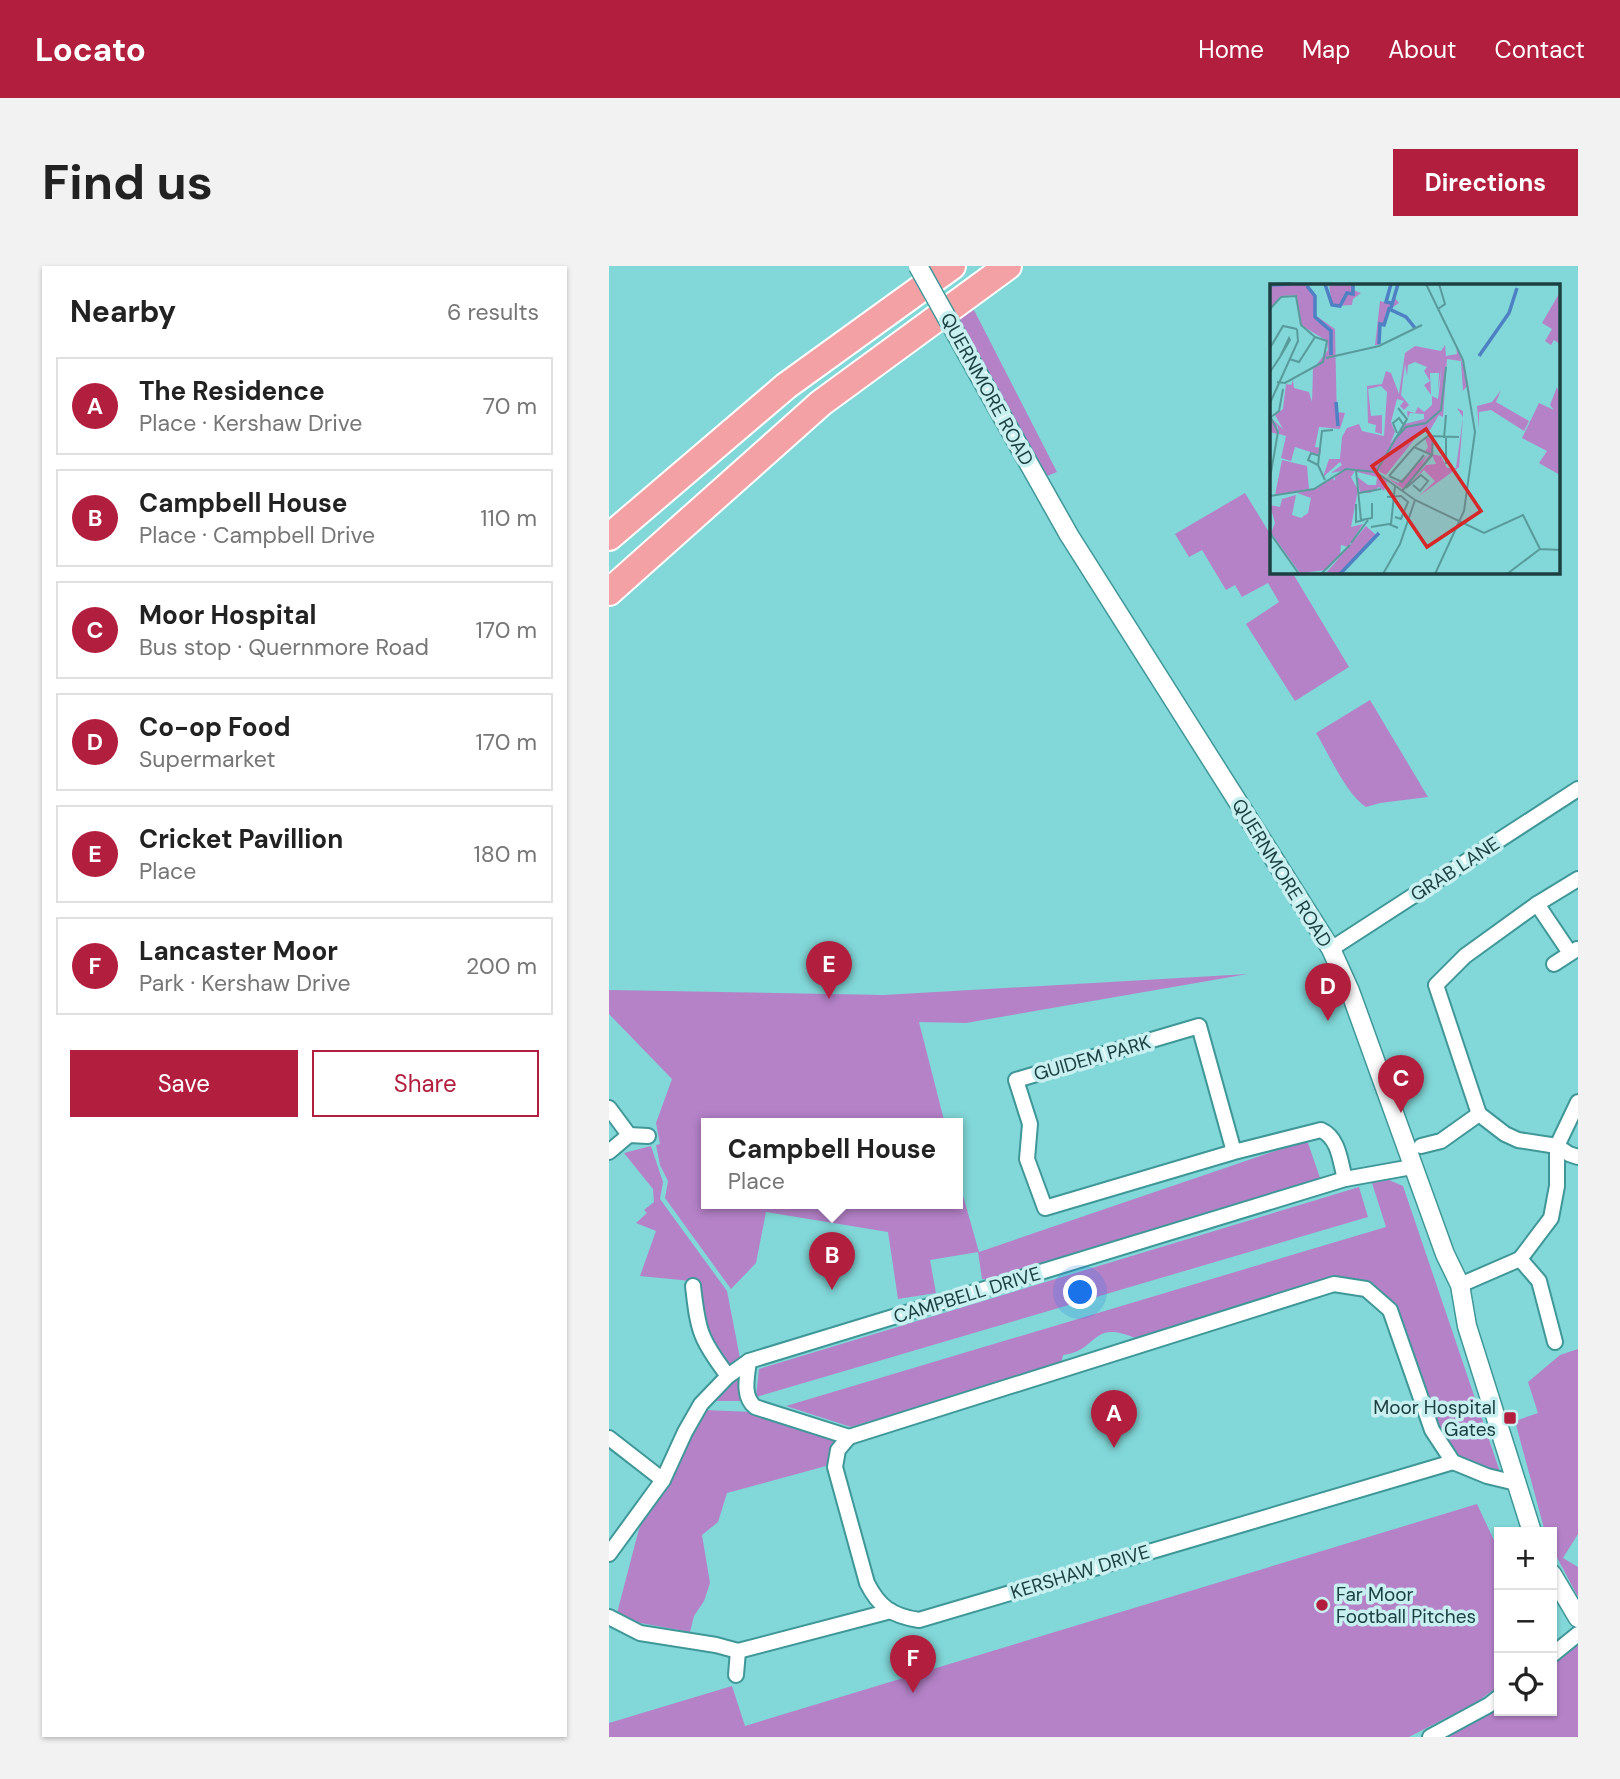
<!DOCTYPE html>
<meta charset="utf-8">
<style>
:root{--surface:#fff;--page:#f2f2f2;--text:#222;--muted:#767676;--line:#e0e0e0;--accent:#b21f3e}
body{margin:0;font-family:"DM Sans",sans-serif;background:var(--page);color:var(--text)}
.controls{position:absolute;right:21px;bottom:21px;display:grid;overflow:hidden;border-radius:0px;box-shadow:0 2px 5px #0004}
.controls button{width:63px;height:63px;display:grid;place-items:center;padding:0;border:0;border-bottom:2px solid var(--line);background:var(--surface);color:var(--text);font:35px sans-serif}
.you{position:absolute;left:472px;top:1027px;width:24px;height:24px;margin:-18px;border:5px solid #fff;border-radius:50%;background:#1a73e8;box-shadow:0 0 0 10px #1a73e833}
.badge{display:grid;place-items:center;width:46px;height:46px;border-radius:50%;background:var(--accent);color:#fff;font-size:23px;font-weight:700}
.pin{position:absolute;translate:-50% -58px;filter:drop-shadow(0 2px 4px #0008)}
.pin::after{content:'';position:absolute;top:37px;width:24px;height:21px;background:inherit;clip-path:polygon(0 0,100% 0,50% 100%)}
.popup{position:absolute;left:92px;top:852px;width:262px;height:91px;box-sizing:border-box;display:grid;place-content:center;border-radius:0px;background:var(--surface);filter:drop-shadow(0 2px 5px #0005);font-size:23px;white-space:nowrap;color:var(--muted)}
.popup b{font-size:26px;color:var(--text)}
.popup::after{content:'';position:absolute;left:50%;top:100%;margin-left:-14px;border:14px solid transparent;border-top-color:var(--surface)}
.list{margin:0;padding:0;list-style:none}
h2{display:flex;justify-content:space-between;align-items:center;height:91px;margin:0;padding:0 28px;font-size:30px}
h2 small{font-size:23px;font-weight:400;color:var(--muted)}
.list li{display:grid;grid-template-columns:46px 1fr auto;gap:21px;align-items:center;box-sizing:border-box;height:98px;margin:0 14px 14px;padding:0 14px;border:2px solid var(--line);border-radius:0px}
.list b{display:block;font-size:26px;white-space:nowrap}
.list p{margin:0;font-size:23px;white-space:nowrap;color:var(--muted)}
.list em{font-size:23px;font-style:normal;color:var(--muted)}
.actions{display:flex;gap:14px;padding:21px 28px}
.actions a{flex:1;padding:16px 0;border:2px solid var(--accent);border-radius:0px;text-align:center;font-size:24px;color:var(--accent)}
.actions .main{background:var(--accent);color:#fff}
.icon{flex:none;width:38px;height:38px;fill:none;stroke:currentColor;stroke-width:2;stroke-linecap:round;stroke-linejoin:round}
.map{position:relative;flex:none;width:969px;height:1471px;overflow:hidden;border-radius:0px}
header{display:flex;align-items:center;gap:42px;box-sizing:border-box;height:98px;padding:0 35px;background:var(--accent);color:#fff}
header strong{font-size:33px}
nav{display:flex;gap:38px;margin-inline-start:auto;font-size:24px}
.intro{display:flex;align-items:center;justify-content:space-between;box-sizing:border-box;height:168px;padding:0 42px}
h1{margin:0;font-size:49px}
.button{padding:18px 32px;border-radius:0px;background:var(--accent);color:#fff;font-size:24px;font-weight:700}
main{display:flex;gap:42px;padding:0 42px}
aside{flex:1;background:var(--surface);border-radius:0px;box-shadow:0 2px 5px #0004}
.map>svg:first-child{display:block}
.green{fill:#b582c8}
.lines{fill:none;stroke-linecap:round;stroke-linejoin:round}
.minor-casing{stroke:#3f9798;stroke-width:18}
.tertiary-casing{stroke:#3f9798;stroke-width:21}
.motorway-casing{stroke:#fff;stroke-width:30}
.minor{stroke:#fff;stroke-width:14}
.tertiary{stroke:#fff;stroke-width:18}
.motorway{stroke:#f3a1a5;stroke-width:26}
.tertiary-bridge-casing{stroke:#3f9798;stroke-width:21;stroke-linecap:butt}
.tertiary-bridge{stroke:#fff;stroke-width:18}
.poi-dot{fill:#b21f3e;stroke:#c8f0f0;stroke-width:2.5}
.labels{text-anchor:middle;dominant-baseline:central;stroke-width:7;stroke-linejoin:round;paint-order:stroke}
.street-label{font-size:19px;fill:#1c4041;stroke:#c8f0f0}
.poi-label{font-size:19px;fill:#1c4041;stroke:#c8f0f0;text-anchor:end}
.inset-river{fill:none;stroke:#4e80c4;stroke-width:3.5}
.inset-road{fill:none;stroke:#599b9c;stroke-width:2}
.view{fill:#d62828;fill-opacity:0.15;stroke:#d62828;stroke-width:3.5}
.inset-edge{fill:none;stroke:#1c4041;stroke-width:3.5}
</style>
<header>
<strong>Locato</strong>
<nav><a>Home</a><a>Map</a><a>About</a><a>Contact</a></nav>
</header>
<div class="intro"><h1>Find us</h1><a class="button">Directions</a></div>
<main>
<aside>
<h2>Nearby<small>6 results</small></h2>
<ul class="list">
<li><span class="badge">A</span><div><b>The Residence</b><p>Place · Kershaw Drive</p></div><em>70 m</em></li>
<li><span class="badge">B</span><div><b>Campbell House</b><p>Place · Campbell Drive</p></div><em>110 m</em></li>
<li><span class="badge">C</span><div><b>Moor Hospital</b><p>Bus stop · Quernmore Road</p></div><em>170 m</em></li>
<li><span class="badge">D</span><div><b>Co-op Food</b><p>Supermarket</p></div><em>170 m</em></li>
<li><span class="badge">E</span><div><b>Cricket Pavillion</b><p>Place</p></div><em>180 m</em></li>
<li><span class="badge">F</span><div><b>Lancaster Moor</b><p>Park · Kershaw Drive</p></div><em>200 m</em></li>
</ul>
<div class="actions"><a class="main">Save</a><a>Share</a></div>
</aside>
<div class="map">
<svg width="969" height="1471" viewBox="0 0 969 1471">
<rect width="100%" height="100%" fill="#82d7d8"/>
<g class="green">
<path d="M 365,44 L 448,206 L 438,210 L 349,53 Z"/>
<path d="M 636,227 L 663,271 L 663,306 L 683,306 L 740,401 L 686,435 L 637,358 L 670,336 L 659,317 L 633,331 L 626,319 L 617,324 L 593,284 L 580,291 L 566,268 Z"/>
<path d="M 761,434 L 819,531 L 771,537 L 757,541 C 737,528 720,488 707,467 Z"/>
<path d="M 639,708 L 357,757 L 310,756 L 336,858 L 97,858 L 97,938 L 349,938 L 349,912 L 370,986 L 698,874 L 711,912 L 379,1014 L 373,1013 L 369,986 L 321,994 L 327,1027 L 289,1033 L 279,966 L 157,946 L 147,997 L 122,1023 L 56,932 L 59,915 L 51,899 L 47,879 L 51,878 L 47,857 L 63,813 L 0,748 L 0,724 L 275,729 Z"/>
<path d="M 42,880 L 54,916 L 51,933 L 118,1025 L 131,1092 L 121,1102 C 116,1096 110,1091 106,1084 C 95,1066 92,1037 92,1016 L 31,1010 L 47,965 L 27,957 L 38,947 L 35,944 L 45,936 L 44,923 L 15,887 Z"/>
<path d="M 780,914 L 794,920 L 891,1206 L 848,1191 L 828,1161 L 786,1042 L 724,1012 L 526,1072 C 481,1053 490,1085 454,1089 L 452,1098 L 242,1161 L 177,1140 L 777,961 L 763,917 Z"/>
<path d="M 750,921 L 759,951 L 147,1131 L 150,1103 Z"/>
<path d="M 969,1083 L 969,1268 L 954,1292 L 969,1301 L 969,1331 L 943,1282 L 943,1266 L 936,1266 L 906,1155 L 929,1147 L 919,1116 L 951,1089 Z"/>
<path d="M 135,1103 L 136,1135 L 102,1135 Z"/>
<path d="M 95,1144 L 144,1146 L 226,1174 L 217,1200 L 118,1227 L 109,1256 L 93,1269 L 101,1317 L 95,1335 L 85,1350 L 81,1366 L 26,1356 L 8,1347 L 30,1263 L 76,1173 Z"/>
<path d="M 868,1238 L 890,1285 L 890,1420 L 868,1436 L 800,1471 L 0,1471 L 0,1457 L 123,1420 L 136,1460 Z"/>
<path d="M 969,1368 L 969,1471 L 821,1471 L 890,1431 L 890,1445 L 943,1445 L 943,1389 Z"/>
</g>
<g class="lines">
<defs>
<g id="minor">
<path d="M 969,613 L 928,638 L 856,690 L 827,719 L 870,848 L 896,868 L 909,874 L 948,880 L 960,888 L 969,891"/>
<path d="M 928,638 L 961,687"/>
<path d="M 722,683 L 969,523"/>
<path d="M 945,698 L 968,683"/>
<path d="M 0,842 L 20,869"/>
<path d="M 812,880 L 832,875 L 870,848"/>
<path d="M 0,886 L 20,869 L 39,870"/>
<path d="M 625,886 L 590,760 L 407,814 L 421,858 L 418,893 L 436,942 L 625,886 L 712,864 C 730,872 731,895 736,913"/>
<path d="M 911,993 L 930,1015 L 946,1076"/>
<path d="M 851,1019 L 911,993 L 942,952 L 948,920 L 948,880 L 969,836"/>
<path d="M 84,1020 C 89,1065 91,1073 119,1110"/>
<path d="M 140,1095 C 138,1111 133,1130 146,1141 L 240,1171 L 229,1184 L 226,1201 L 258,1317 C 270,1341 283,1350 310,1354 L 844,1196"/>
<path d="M 240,1171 L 725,1018 L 757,1023 L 781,1044 L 823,1164 L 844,1196 L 878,1210 L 907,1217"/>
<path d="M 0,1172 L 54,1214"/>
<path d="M 0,1288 L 54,1214 L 76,1166 L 92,1138 L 119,1110 L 140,1095 L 736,913 L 803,901"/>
<path d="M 0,1351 L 31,1367 L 107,1379 L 129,1385 L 282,1345"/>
<path d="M 943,1389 L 969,1368"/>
<path d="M 127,1409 L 129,1385"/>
<path d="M 821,1471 L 880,1439 L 890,1431"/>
</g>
<g id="tertiary">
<path d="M 367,104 L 460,269 L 722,683 L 741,725 L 836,988 L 851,1019 L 858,1060 L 923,1266"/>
<path d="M 943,1308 L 969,1352"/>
</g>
<g id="motorway">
<path d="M 0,271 L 177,120 L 343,0"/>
<path d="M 0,326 L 212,137 L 399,0"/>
</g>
</defs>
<use href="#minor" class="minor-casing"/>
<use href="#tertiary" class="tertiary-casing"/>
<use href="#motorway" class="motorway-casing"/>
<use href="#minor" class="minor"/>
<use href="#tertiary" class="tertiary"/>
<use href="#motorway" class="motorway"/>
<defs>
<path id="tertiary-bridge" d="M 309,0 L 367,104"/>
</defs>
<use href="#tertiary-bridge" class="tertiary-bridge-casing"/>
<use href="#tertiary-bridge" class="tertiary-bridge"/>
</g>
<g class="poi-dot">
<rect x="894" y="1145" width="14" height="14" rx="3.5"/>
<circle cx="713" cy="1339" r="7"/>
</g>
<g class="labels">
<g class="street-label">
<text transform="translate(378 123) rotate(61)">QUERNMORE ROAD</text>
<text transform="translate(846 603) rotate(-33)">GRAB LANE</text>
<text transform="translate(673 607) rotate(58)">QUERNMORE ROAD</text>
<text transform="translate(483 792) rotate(-16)">GUIDEM PARK</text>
<text transform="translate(358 1029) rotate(-17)">CAMPBELL DRIVE</text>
<text transform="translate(471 1306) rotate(-17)">KERSHAW DRIVE</text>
</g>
<g class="poi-label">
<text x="887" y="1141">Moor Hospital<tspan x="887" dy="22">Gates</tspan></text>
<text x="727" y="1328" text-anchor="start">Far Moor<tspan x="727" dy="22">Football Pitches</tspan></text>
</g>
</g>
<g transform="translate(661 18)">
<rect width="290" height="290" fill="#82d7d8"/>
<path d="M 0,0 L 35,0 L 46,11 L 45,31 L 65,45 L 67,141 L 67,128 L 75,129 L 70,145 L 49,143 L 45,163 L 51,164 L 50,171 L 25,163 L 21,177 L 11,174 L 16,152 L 9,150 L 7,140 L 7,150 L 0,148 L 0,133 L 13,145 L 5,131 L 13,125 L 16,100 L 21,101 L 23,96 L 24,104 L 39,108 L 42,118 L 43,85 L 58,66 L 57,57 L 31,41 L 26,11 L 11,12 L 0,25 ZM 59,0 L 83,0 L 83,6 L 91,9 L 83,15 L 82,21 L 62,22 ZM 290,8 L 290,60 L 284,56 L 281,61 L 275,57 L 282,45 L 272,39 ZM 124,13 L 129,19 L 116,28 L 114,41 L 110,41 L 109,61 L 105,61 L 110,17 L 122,20 ZM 186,60 L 195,86 L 200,110 L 197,102 L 193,107 L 191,77 L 177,75 L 173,133 L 169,131 L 160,146 L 148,151 L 116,191 L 106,186 L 117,197 L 114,207 L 109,203 L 100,209 L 90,208 L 86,192 L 98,201 L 106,201 L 107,193 L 79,186 L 85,187 L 81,193 L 88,206 L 81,243 L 93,240 L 78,263 L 71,261 L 70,272 L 56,286 L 30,289 L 1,249 L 5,239 L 0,221 L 10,223 L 12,215 L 26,211 L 22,231 L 31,234 L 38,229 L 41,214 L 27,209 L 49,203 L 62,193 L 65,197 L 65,192 L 76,186 L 61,189 L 72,181 L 70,178 L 53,193 L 59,175 L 70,175 L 72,153 L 77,144 L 89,140 L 92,147 L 114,152 L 117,108 L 111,102 L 98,105 L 101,132 L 112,131 L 112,150 L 105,148 L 106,141 L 98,139 L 97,102 L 112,100 L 116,87 L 121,89 L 129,110 L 135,69 L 145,62 L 171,67 L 175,61 L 176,72 L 187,70 ZM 145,78 L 157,83 L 154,87 L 160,97 L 154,101 L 161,111 L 160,89 L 169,89 L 168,106 L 172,81 L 168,115 L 162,112 L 162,121 L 154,128 L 148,123 L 145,129 L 137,127 L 138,134 L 140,129 L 154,130 L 154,135 L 135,140 L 120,160 L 125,148 L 121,138 L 127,115 L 134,117 L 130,122 L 134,126 L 139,121 L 131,111 L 135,80 L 137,92 L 138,81 ZM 287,103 L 291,114 L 290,191 L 269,179 L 277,167 L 252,154 L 269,119 L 284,126 L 280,121 ZM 231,106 L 226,118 L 259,137 L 254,147 L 221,126 L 209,128 L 209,145 L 207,122 L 222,118 ZM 187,124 L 193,127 L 193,133 L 189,183 L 149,212 L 165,197 L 154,186 L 137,203 L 156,181 L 166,180 L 162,171 L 133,205 L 116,193 L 128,199 L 158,170 L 151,181 L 161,169 L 154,169 L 158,163 L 155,154 L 162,153 L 162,170 L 171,172 L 177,184 L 186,184 L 193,133 ZM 12,176 L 37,182 L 39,205 L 5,211 ZM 96,242 L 106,251 L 69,290 L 57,288 Z" fill="#b582c8" fill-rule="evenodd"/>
<path class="inset-river" d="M 55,0 L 62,21 L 70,22 L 77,9 L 83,10 L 83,0M 121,0 L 116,18 L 121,19M 0,1 L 21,0M 37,2 L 45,12 L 45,33 L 61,47 L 61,71M 121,24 L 128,0M 109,60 L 110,40 L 114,41 L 119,25 L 136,33 L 145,44M 209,72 L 239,29 L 247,4M 66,118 L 68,142M 70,290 L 109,249"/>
<path class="inset-road" d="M 156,0 L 193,76 L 205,148 L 194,227 L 165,290M 0,25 L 11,13 L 26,12 L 31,41 L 45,53M 168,25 L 175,20 L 169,0M 0,64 L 13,42 L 27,45M 56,74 L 109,62 L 152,41M 19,75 L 29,78 L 45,53M 0,88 L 10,73 L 20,56 L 19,54 L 10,73M 7,98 L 15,99 L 53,78 L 57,57 L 45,53M 0,119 L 28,57 L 27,45M 0,132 L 8,148 L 0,194M 1,133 L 9,127 L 13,105M 127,149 L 123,139 L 129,134 L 133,140M 174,154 L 176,131M 176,154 L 176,180M 125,155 L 136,143 L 156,139 L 171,126 L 176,83M 145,162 L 158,152 L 189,153M 48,181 L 38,176 L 41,169 L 50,172M 86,186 L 91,236 L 102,234 L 102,219M 106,188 L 137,135 L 128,124M 119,192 L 144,163 L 162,171M 119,192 L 132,198 L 154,171M 55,196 L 48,181 L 52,147 L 63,146M 136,204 L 151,191 L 158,197 L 150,207 L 143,201M 132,207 L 162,171 L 163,152M 89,209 L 111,205M 0,212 L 44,205 L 76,185 L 106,188 L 145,216 L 214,249 L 253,231 L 270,265M 117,213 L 131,212 L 138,218 L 131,235 L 125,233M 86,220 L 86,238 L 94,236M 121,240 L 125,202M 101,243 L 119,240 L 128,244M 0,249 L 29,290M 81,259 L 98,236M 270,265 L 291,266M 52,289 L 80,261M 30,290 L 59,290M 113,290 L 130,260 L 145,216M 237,290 L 270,265"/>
<path class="view" d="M 156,145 L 211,227 L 157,263 L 102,182 Z"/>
<rect width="290" height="290" class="inset-edge"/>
</g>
</svg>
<div class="controls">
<button>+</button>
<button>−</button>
<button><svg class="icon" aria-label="locate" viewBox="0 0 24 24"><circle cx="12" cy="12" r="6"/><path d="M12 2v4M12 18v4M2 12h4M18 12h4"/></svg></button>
</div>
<div class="you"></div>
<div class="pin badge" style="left:505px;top:1182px">A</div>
<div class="pin badge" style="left:223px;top:1024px">B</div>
<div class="popup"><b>Campbell House</b>Place</div>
<div class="pin badge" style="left:792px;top:847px">C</div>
<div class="pin badge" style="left:719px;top:755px">D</div>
<div class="pin badge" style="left:220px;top:733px">E</div>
<div class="pin badge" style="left:304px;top:1427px">F</div>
</div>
</main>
